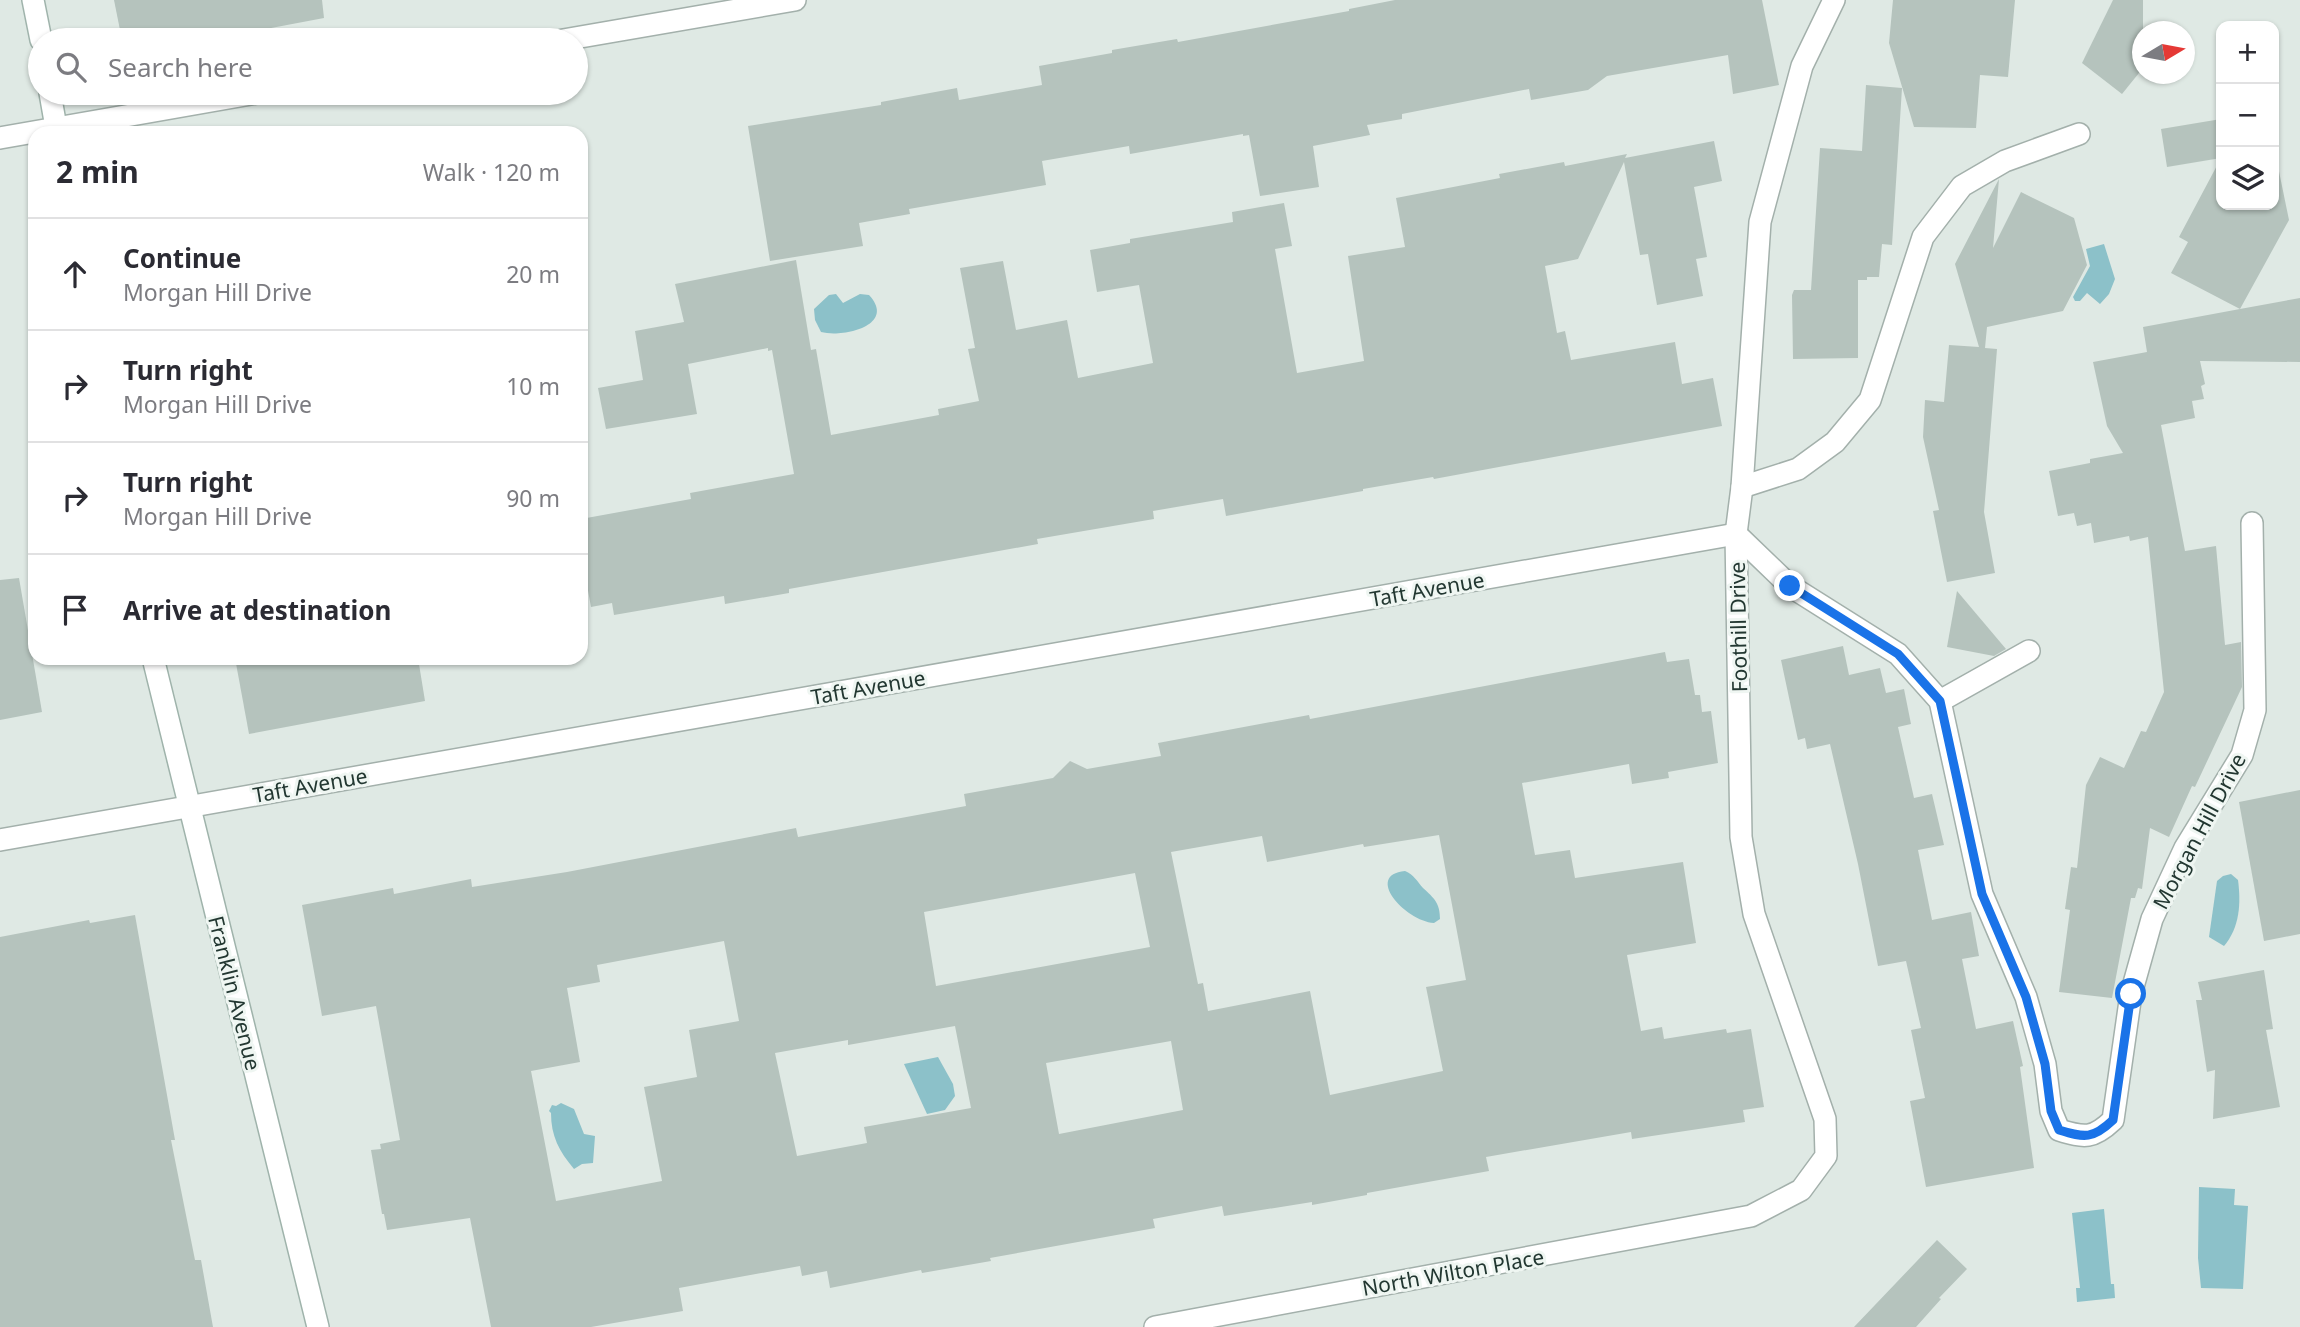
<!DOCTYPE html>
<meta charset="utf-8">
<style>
:root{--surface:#fff;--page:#f2f2f3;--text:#2b2b33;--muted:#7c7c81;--line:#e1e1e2}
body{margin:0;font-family:"Noto Sans",sans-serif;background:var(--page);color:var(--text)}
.controls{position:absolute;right:21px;top:21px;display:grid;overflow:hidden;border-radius:14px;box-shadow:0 2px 5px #0004}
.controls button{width:63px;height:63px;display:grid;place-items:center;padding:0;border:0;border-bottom:2px solid var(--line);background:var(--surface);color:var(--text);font:35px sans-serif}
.compass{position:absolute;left:2132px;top:21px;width:63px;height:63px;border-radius:50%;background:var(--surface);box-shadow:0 2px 5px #0004;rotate:80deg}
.stop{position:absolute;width:21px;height:21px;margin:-16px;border:5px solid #1a73e8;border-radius:50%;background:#fff}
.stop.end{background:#1a73e8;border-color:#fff;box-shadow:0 2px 7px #0008}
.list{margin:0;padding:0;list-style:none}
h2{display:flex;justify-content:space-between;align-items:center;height:91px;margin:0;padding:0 28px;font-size:30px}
h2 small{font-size:23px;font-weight:400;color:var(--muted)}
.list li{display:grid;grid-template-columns:46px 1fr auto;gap:21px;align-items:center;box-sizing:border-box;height:112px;padding:0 28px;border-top:2px solid var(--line)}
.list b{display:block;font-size:26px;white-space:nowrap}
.list p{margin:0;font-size:23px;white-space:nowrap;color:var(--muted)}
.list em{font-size:23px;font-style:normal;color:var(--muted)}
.icon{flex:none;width:38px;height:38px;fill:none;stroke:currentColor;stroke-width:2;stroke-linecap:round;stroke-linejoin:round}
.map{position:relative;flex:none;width:2300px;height:1327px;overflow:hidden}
.search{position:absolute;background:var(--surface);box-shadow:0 2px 5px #0004;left:28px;top:28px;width:560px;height:77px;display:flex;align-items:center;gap:18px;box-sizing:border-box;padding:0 24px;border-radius:38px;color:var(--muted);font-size:26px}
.panel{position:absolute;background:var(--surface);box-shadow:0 2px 5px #0004;left:28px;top:126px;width:560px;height:539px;border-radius:21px}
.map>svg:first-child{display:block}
.water{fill:#8cc1c9}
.building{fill:#b5c3bd;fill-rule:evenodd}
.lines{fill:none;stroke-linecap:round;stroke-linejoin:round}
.street-casing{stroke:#a3b0ab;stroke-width:24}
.secondary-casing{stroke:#9fb3ab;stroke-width:24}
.street{stroke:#fff;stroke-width:21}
.secondary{stroke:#fff;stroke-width:21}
.route{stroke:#1a73e8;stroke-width:9}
.labels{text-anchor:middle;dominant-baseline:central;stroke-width:6;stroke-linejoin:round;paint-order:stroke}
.street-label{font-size:21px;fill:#223731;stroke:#eff6f2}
</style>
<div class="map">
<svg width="2300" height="1327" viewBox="0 0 2300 1327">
<rect width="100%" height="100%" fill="#dfe9e4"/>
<g class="water">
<path d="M 2104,244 L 2115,279 L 2109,294 L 2100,304 L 2087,293 L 2080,301 L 2075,301 L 2073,297 L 2090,266 L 2086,249 Z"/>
<path d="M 836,294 L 843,303 L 860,294 L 869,295 C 897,325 844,338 821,332 L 815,320 L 814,309 L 829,295 Z"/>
<path d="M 1405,871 C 1414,875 1417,881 1423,888 C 1434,898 1440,903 1440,919 L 1434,923 C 1405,921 1364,875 1405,871 Z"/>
<path d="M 2231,874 L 2238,880 C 2241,903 2240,927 2224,946 L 2209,937 L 2217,881 L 2223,876 Z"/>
<path d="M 938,1057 L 953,1084 L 955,1096 L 945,1110 L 927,1114 L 904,1064 Z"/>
<path d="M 561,1103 L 574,1109 L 584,1134 L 595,1136 L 593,1163 L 582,1164 L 574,1169 C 559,1151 551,1136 551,1113 L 549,1111 L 552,1105 L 556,1106 Z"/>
<path d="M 2199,1187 L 2235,1189 L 2234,1205 L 2248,1206 L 2243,1289 L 2201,1288 L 2198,1258 Z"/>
<path d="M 2104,1209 L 2111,1284 L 2114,1284 L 2115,1298 L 2077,1302 L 2076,1288 L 2080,1288 L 2072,1213 Z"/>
</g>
<g class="building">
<path d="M 114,0 L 322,0 L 324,18 L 208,40 L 122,40 Z"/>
<path d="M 1395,0 L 1762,0 L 1779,85 L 1733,94 L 1728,55 L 1607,76 L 1588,90 L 1531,100 L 1529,89 L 1402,114 L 1402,119 L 1367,125 L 1370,135 L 1313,146 L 1319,187 L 1260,196 L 1249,135 L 1243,136 L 1243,134 L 1130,154 L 1129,146 L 1042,161 L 1046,185 L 909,209 L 910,214 L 859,223 L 863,246 L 770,261 L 748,126 L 881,105 L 881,102 L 957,88 L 959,100 L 1042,85 L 1039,66 L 1112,53 L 1112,50 L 1177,39 L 1178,42 L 1349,11 L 1349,9 Z"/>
<path d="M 1893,0 L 2015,0 L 2008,77 L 1980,75 L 1976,128 L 1914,127 L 1889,43 Z"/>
<path d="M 2113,0 L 2143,0 L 2143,68 L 2122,94 L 2082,63 Z"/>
<path d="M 1866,85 L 1902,88 L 1892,245 L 1882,244 L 1879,277 L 1867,277 L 1867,280 L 1858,280 L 1858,358 L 1793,359 L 1792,295 L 1794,290 L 1811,290 L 1820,148 L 1862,151 Z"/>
<path d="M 2221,119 L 2221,205 L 2274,205 L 2274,147 L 2289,220 L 2240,309 L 2300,298 L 2300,362 L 2200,361 L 2205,384 L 2201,386 L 2204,399 L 2192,401 L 2195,418 L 2161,425 L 2185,551 L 2216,546 L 2225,645 L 2241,642 L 2242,687 L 2195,787 L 2192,786 L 2169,837 L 2150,828 L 2142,889 L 2138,888 L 2135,898 L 2131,898 L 2112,998 L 2059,992 L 2070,910 L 2065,909 L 2071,867 L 2077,868 L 2086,785 L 2100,757 L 2124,768 L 2141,731 L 2146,732 L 2164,692 L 2148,537 L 2130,541 L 2129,536 L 2094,543 L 2091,523 L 2077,526 L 2074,513 L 2058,516 L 2049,471 L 2090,463 L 2090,459 L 2123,453 L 2107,426 L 2093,362 L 2147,352 L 2143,327 L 2240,309 L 2171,273 L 2188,242 L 2179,237 L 2221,158 L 2167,167 L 2161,129 Z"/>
<path d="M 1714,141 L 1722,181 L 1694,187 L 1707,257 L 1696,259 L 1703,296 L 1657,305 L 1648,254 L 1640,255 L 1624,162 L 1578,259 L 1545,266 L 1557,333 L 1565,331 L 1571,360 L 1675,342 L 1682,384 L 1713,378 L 1722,426 L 1434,479 L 1433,477 L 1363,489 L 1363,491 L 1226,516 L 1223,499 L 1153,511 L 1154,519 L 1037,539 L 1038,544 L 789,589 L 789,593 L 725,604 L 724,596 L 614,615 L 612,603 L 591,607 L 581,552 L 581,519 L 691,499 L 690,493 L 794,474 L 772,350 L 768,351 L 768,348 L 688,364 L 697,414 L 606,429 L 598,388 L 643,380 L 635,331 L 684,322 L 675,284 L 796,260 L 811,350 L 816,349 L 831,435 L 939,415 L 938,409 L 979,401 L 968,349 L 975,348 L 960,268 L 1003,261 L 1016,330 L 1067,320 L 1078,378 L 1153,363 L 1139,285 L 1097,292 L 1090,250 L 1130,243 L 1130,239 L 1233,222 L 1232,212 L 1284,203 L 1292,246 L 1275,249 L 1297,373 L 1364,361 L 1348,256 L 1405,247 L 1396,198 L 1500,178 L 1499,174 L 1564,162 L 1565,166 L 1627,154 L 1625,158 Z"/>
<path d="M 1999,179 L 1993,248 L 2021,192 L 2074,218 L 2087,265 L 2063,311 L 1987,327 L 1985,348 L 1997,349 L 1984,512 L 1995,573 L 1947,582 L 1933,511 L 1939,510 L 1923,437 L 1925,400 L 1944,402 L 1949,345 L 1979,347 L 1955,264 Z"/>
<path d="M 19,578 L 42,712 L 0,720 L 0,580 Z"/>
<path d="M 1957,591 L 2006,649 L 1994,656 L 1947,647 Z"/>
<path d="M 1843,646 L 1849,675 L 1880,668 L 1886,693 L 1904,689 L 1911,724 L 1898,727 L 1914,798 L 1932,794 L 1944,845 L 1918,850 L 1932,920 L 1971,912 L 1979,956 L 1962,959 L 1976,1029 L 2013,1021 L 2023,1066 L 2020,1067 L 2034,1168 L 1926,1187 L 1910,1101 L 1925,1098 L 1911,1030 L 1921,1028 L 1906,961 L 1878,966 L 1858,864 L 1830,744 L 1807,749 L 1805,738 L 1798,740 L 1781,660 Z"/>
<path d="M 1665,652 L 1667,662 L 1689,659 L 1695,695 L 1700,695 L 1702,712 L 1711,711 L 1718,763 L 1668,772 L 1669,778 L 1632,784 L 1629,764 L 1522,783 L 1535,855 L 1570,850 L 1575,878 L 1683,862 L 1696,943 L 1627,955 L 1641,1031 L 1662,1027 L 1664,1039 L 1726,1029 L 1727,1033 L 1751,1029 L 1764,1107 L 1743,1110 L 1745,1122 L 1632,1139 L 1631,1132 L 1486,1157 L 1489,1171 L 1367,1193 L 1367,1195 L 1312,1205 L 1312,1202 L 1224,1216 L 1222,1206 L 1153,1219 L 1155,1228 L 990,1258 L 991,1261 L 922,1273 L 921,1270 L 830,1288 L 827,1271 L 802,1276 L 800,1266 L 679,1288 L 683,1311 L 591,1327 L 491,1327 L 470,1218 L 387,1230 L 384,1214 L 382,1214 L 371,1150 L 381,1149 L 380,1144 L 400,1140 L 376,1006 L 322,1016 L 302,905 L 393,888 L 394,894 L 471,879 L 472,887 L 567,872 L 796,828 L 798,837 L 966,806 L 964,794 L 1053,778 L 1070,761 L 1087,769 L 1161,756 L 1158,743 L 1309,715 L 1310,719 ZM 1439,835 L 1466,980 L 1426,987 L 1443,1071 L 1330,1095 L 1310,991 L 1208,1011 L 1203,983 L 1198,984 L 1171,852 L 1262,836 L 1267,862 L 1363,844 L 1364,847 ZM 1135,873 L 1150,947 L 936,986 L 924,912 ZM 724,941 L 739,1021 L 689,1030 L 697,1077 L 644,1087 L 662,1181 L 556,1201 L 531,1071 L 580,1062 L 567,988 L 600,982 L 597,965 ZM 955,1026 L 971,1108 L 864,1127 L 867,1143 L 797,1156 L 775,1053 L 848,1040 L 848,1045 ZM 1171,1041 L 1183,1110 L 1059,1134 L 1046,1063 Z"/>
<path d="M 235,658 L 418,658 L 425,701 L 249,734 Z"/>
<path d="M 2300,790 L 2300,934 L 2264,941 L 2239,802 Z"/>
<path d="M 135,915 L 175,1140 L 171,1140 L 195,1260 L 201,1260 L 213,1327 L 0,1327 L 0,937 L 89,920 L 90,923 Z"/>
<path d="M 2264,970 L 2273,1029 L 2266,1030 L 2280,1107 L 2213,1119 L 2215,1070 L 2207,1072 L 2196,1000 L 2202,1000 L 2198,982 Z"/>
<path d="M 1937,1240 L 1967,1269 L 1939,1298 L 1941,1299 L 1916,1327 L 1854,1327 Z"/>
</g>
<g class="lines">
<defs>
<g id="street">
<path d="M 563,40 L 795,0"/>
<path d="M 0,138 L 257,93"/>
<path d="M 1742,487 L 1798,469 L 1835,442 L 1870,400 L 1923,237 L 1962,186 L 2005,161 L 2079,134"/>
<path d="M 1940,701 L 2029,651"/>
<path d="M 0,840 L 1736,534 L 1790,586 L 1898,654 L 1940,701 L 1982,894 L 2026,997 L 2045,1064 L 2051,1111 L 2059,1130 C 2085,1138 2093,1139 2113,1120 L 2131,994 L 2152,919 L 2185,848 L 2242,755 L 2255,710 L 2252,523"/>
<path d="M 1155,1327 L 1751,1216 L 1801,1190 L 1826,1156 L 1825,1119 L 1754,914 L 1741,837 L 1736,534 L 1742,487 L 1760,222 L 1802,66 L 1834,0"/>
</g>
<g id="secondary">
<path d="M 33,0 L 41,40"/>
<path d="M 50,93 L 57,133"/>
<path d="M 153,658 L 318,1327"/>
</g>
</defs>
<use href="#street" class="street-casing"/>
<use href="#secondary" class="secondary-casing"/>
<use href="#street" class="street"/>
<use href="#secondary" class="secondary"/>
</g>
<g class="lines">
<path class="route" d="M 1790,586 L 1898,654 L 1940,701 L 1982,894 L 2026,997 L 2045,1064 L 2051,1111 L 2059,1130 C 2085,1138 2093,1139 2113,1120 L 2131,994"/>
</g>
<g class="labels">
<g class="street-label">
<text transform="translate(1427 589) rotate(-10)">Taft Avenue</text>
<text transform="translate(1738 627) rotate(-91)">Foothill Drive</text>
<text transform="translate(868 687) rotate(-10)">Taft Avenue</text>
<text transform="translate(310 785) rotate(-10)">Taft Avenue</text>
<text transform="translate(2199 831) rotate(-62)">Morgan Hill Drive</text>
<text transform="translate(235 993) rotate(76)">Franklin Avenue</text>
<text transform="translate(1453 1272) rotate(-10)">North Wilton Place</text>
</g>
</g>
</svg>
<div class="controls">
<button>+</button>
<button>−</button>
<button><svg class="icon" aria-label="layers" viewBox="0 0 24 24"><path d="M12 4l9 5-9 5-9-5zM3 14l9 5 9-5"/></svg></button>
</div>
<svg class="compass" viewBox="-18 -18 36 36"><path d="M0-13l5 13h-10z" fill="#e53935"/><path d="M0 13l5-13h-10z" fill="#7c7c81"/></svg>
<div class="stop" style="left:2131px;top:994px"></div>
<div class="stop end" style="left:1790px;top:586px"></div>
<div class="search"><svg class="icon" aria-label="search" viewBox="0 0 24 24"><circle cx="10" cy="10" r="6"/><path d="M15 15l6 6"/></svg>Search here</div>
<section class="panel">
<h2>2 min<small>Walk · 120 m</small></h2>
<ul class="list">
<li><svg class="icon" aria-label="ahead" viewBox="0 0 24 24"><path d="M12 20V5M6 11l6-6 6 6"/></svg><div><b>Continue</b><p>Morgan Hill Drive</p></div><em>20 m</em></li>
<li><svg class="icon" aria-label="right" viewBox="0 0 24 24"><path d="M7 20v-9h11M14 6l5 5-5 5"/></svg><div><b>Turn right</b><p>Morgan Hill Drive</p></div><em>10 m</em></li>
<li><svg class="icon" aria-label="right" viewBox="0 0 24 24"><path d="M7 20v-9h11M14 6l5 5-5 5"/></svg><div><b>Turn right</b><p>Morgan Hill Drive</p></div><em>90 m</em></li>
<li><svg class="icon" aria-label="arrive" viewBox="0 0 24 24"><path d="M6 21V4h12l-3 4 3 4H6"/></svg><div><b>Arrive at destination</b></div></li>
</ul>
</section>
</div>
